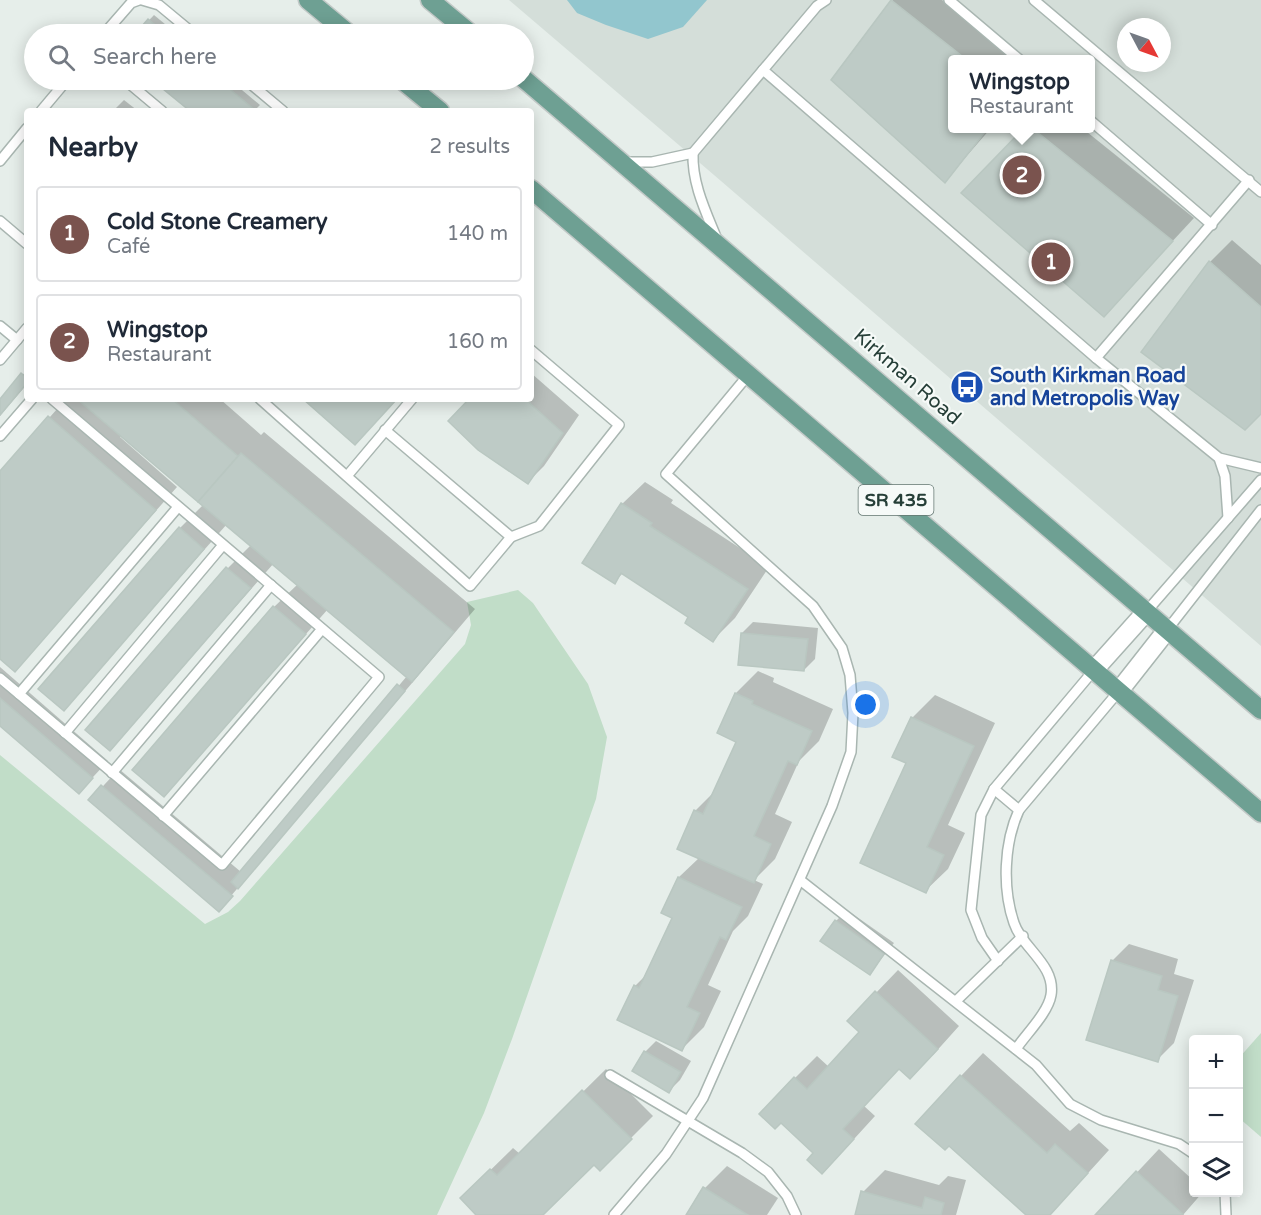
<!DOCTYPE html>
<meta charset="utf-8">
<style>
:root{--surface:#fff;--page:#f2f2f3;--text:#1f2937;--muted:#747a83;--line:#e0e1e3;--accent:#7a534e}
body{margin:0;font-family:"Varela Round",sans-serif;background:var(--page);color:var(--text)}
.controls{position:absolute;right:18px;bottom:18px;display:grid;overflow:hidden;border-radius:6px;box-shadow:0 3px 15px #0003}
.controls button{width:54px;height:54px;display:grid;place-items:center;padding:0;border:0;border-bottom:2px solid var(--line);background:var(--surface);color:var(--text);font:30px sans-serif}
.compass{position:absolute;left:1117px;top:18px;width:54px;height:54px;border-radius:50%;background:var(--surface);box-shadow:0 3px 15px #0003;rotate:131deg}
.you{position:absolute;left:866px;top:705px;width:21px;height:21px;margin:-15px;border:4px solid #fff;border-radius:50%;background:#1a73e8;box-shadow:0 0 0 9px #1a73e833}
.badge{display:grid;place-items:center;width:39px;height:39px;border-radius:50%;background:var(--accent);color:#fff;font-size:20px;font-weight:700}
.pin{position:absolute;translate:-50% -50%;border:3px solid #fff;box-shadow:0 2px 6px #0006}
.popup{position:absolute;left:948px;top:55px;width:147px;height:78px;box-sizing:border-box;display:grid;place-content:center;border-radius:6px;background:var(--surface);filter:drop-shadow(0 2px 4px #0005);font-size:20px;white-space:nowrap;color:var(--muted)}
.popup b{font-size:22px;color:var(--text)}
.popup::after{content:'';position:absolute;left:50%;top:100%;margin-left:-12px;border:12px solid transparent;border-top-color:var(--surface)}
.list{margin:0;padding:0;list-style:none}
h2{display:flex;justify-content:space-between;align-items:center;height:78px;margin:0;padding:0 24px;font-size:26px}
h2 small{font-size:20px;font-weight:400;color:var(--muted)}
.list li{display:grid;grid-template-columns:39px 1fr auto;gap:18px;align-items:center;box-sizing:border-box;height:96px;margin:0 12px 12px;padding:0 12px;border:2px solid var(--line);border-radius:6px}
.list b{display:block;font-size:22px;white-space:nowrap}
.list p{margin:0;font-size:20px;white-space:nowrap;color:var(--muted)}
.list em{font-size:20px;font-style:normal;color:var(--muted)}
.icon{flex:none;width:33px;height:33px;fill:none;stroke:currentColor;stroke-width:2;stroke-linecap:round;stroke-linejoin:round}
.map{position:relative;flex:none;width:1261px;height:1215px;overflow:hidden}
.search{position:absolute;background:var(--surface);box-shadow:0 3px 15px #0003;left:24px;top:24px;width:510px;height:66px;display:flex;align-items:center;gap:15px;box-sizing:border-box;padding:0 21px;border-radius:33px;color:var(--muted);font-size:22px}
.panel{position:absolute;background:var(--surface);box-shadow:0 3px 15px #0003;left:24px;top:108px;width:510px;height:294px;border-radius:6px}
.map>svg:first-child{display:block}
.built{fill:#d4ded9;fill-rule:evenodd}
.green{fill:#c1ddc8}
.water{fill:#92c6ce}
.shadow{fill:#0003}
.building{fill:#becbc6;stroke:#b9c7c1;stroke-width:1.5}
.lines{fill:none;stroke-linecap:round;stroke-linejoin:round}
.lane-casing{stroke:#a9b6b1;stroke-width:12}
.street-casing{stroke:#a9b6b1;stroke-width:21}
.primary-casing{stroke:#c2c9c7;stroke-width:21}
.lane{stroke:#fff;stroke-width:9}
.street{stroke:#fff;stroke-width:18}
.primary{stroke:#6ea093;stroke-width:18}
.labels{text-anchor:middle;dominant-baseline:central;stroke-width:4.5;stroke-linejoin:round;paint-order:stroke}
.shield{fill:#f6faf8;stroke:#647772;stroke-width:1.5}
.shield-label{font-size:18px;font-weight:bold;fill:#263f38}
.transit-label{font-size:20px;font-weight:bold;fill:#164399;stroke:#f6faf8;text-anchor:start}
.street-label{font-size:20px;fill:#263f38;stroke:#f6faf8}
</style>
<div class="map">
<svg width="1261" height="1215" viewBox="0 0 1261 1215">
<rect width="100%" height="100%" fill="#e6eeea"/>
<path class="built" d="M 509,0 L 1261,0 L 1261,646 L 714,175 ZM 1126,27 L 1162,27 L 1162,63 L 1126,63 ZM 953,60 L 1091,60 L 1091,128 L 953,128 Z"/>
<g class="green">
<path d="M 518,590 L 533,603 L 588,684 L 607,737 L 596,799 L 512,1039 L 484,1113 L 437,1215 L 0,1215 L 0,755 L 205,924 L 228,912 L 240,901 L 465,644 L 471,625 L 467,602 Z"/>
<path d="M 1261,1033 L 1261,1137 L 1239,1118 L 1238,1059 Z"/>
</g>
<path class="water" d="M 567,0 L 707,0 L 683,27 L 648,39 L 606,25 L 577,13 Z"/>
<g class="shadow">
<path d="M 893,0 L 942,0 L 1018,60 L 953,60 L 953,128 L 991,128 L 945,181 L 833,79 Z"/>
<path d="M 154,15 L 177,34 L 136,34 Z"/>
<path d="M 155,80 L 230,80 L 260,105 L 254,111 L 192,111 Z"/>
<path d="M 124,100 L 138,111 L 113,111 Z"/>
<path d="M 1026,128 L 1082,128 L 1194,218 L 1104,315 Z"/>
<path d="M 1232,240 L 1261,265 L 1261,413 L 1210,262 Z"/>
<path d="M 27,370 L 27,384 L 0,416 L 0,401 Z"/>
<path d="M 531,373 L 579,415 L 544,466 L 528,482 L 471,399 L 531,399 Z"/>
<path d="M 66,399 L 220,399 L 261,435 L 264,432 L 475,609 L 219,910 L 90,800 L 119,769 L 241,872 L 407,676 L 328,609 L 164,795 L 274,607 L 298,584 L 274,563 L 110,749 L 228,568 L 252,544 L 227,524 L 64,709 L 180,528 L 204,504 L 122,435 L 120,437 L 177,487 L 15,670 L 0,657 L 0,473 Z"/>
<path d="M 645,482 L 673,500 L 671,503 L 769,567 L 735,618 L 713,640 L 690,617 L 623,573 L 614,582 L 622,504 Z"/>
<path d="M 753,622 L 818,628 L 815,659 L 804,670 L 742,633 Z"/>
<path d="M 0,667 L 108,761 L 79,792 L 0,724 Z"/>
<path d="M 758,671 L 774,678 L 773,682 L 833,709 L 819,741 L 799,761 L 775,814 L 792,822 L 775,859 L 754,880 L 763,884 L 748,916 L 733,931 L 708,985 L 721,991 L 704,1027 L 682,1049 L 635,986 L 647,974 L 674,917 L 663,912 L 679,877 L 699,858 L 695,811 L 715,791 L 738,741 L 718,733 L 736,693 Z"/>
<path d="M 935,695 L 995,723 L 948,825 L 965,833 L 948,869 L 925,891 L 908,763 L 894,756 L 912,718 Z"/>
<path d="M 847,910 L 894,943 L 870,973 L 836,921 Z"/>
<path d="M 1129,944 L 1178,959 L 1174,974 L 1194,980 L 1174,1043 L 1157,1060 L 1112,961 Z"/>
<path d="M 898,970 L 959,1026 L 933,1055 L 900,1068 L 864,1106 L 875,1116 L 844,1150 L 815,1153 L 795,1078 L 817,1056 L 829,1067 L 861,1032 L 849,1021 Z"/>
<path d="M 656,1041 L 691,1061 L 680,1080 L 669,1091 L 645,1052 Z"/>
<path d="M 983,1053 L 1070,1131 L 1079,1123 L 1109,1150 L 1050,1215 L 1029,1215 L 961,1076 Z"/>
<path d="M 606,1069 L 653,1116 L 600,1169 L 594,1162 L 541,1215 L 479,1215 L 462,1198 L 513,1148 L 520,1154 Z"/>
<path d="M 1159,1149 L 1194,1181 L 1194,1192 L 1203,1192 L 1183,1215 L 1097,1215 Z"/>
<path d="M 727,1166 L 778,1198 L 767,1215 L 687,1215 L 705,1188 Z"/>
<path d="M 885,1170 L 939,1185 L 948,1176 L 966,1180 L 956,1215 L 856,1215 L 863,1192 Z"/>
</g>
<g class="building">
<path d="M 891,0 L 967,60 L 953,60 L 953,128 L 988,128 L 945,183 L 831,80 Z"/>
<path d="M 148,19 L 166,34 L 135,34 Z"/>
<path d="M 152,80 L 219,80 L 256,111 L 190,111 Z"/>
<path d="M 1024,128 L 1032,128 L 1173,241 L 1104,317 L 961,193 Z"/>
<path d="M 1209,261 L 1261,307 L 1261,414 L 1245,430 L 1141,352 Z"/>
<path d="M 21,373 L 27,378 L 27,383 L 0,415 L 0,399 Z"/>
<path d="M 77,399 L 172,399 L 238,456 L 198,502 Z"/>
<path d="M 303,399 L 397,399 L 355,445 Z"/>
<path d="M 469,399 L 525,399 L 563,433 L 528,484 L 478,450 L 448,421 Z"/>
<path d="M 48,416 L 156,510 L 15,672 L 0,659 L 0,471 Z"/>
<path d="M 241,453 L 454,632 L 412,682 L 198,502 Z"/>
<path d="M 621,503 L 652,523 L 650,526 L 748,589 L 713,642 L 685,623 L 688,617 L 621,573 L 615,584 L 582,563 Z"/>
<path d="M 179,527 L 204,549 L 64,711 L 38,689 Z"/>
<path d="M 226,567 L 251,588 L 110,751 L 85,730 Z"/>
<path d="M 273,606 L 306,634 L 164,797 L 132,770 Z"/>
<path d="M 741,633 L 808,639 L 804,671 L 738,665 Z"/>
<path d="M 397,684 L 405,691 L 238,889 L 231,882 Z"/>
<path d="M 735,693 L 753,701 L 752,704 L 812,731 L 797,765 L 788,761 L 754,836 L 771,844 L 754,883 L 677,849 L 694,810 L 703,814 L 736,742 L 717,733 Z"/>
<path d="M 0,698 L 93,778 L 79,794 L 0,726 Z"/>
<path d="M 911,717 L 974,746 L 927,847 L 944,855 L 926,893 L 860,863 L 906,763 L 892,757 Z"/>
<path d="M 101,785 L 233,896 L 219,912 L 88,800 Z"/>
<path d="M 678,877 L 742,907 L 726,940 L 720,937 L 687,1007 L 700,1013 L 682,1051 L 617,1020 L 634,985 L 639,988 L 672,918 L 661,913 Z"/>
<path d="M 835,920 L 884,954 L 870,975 L 820,941 Z"/>
<path d="M 1111,960 L 1162,976 L 1158,990 L 1178,996 L 1158,1062 L 1086,1040 Z"/>
<path d="M 875,991 L 938,1049 L 910,1079 L 899,1069 L 843,1129 L 854,1139 L 822,1174 L 807,1160 L 813,1153 L 781,1123 L 775,1129 L 759,1114 L 794,1077 L 807,1089 L 859,1032 L 847,1021 Z"/>
<path d="M 644,1051 L 681,1072 L 669,1093 L 632,1071 Z"/>
<path d="M 960,1075 L 1047,1153 L 1055,1144 L 1088,1173 L 1050,1215 L 1026,1215 L 949,1146 L 945,1150 L 915,1124 Z"/>
<path d="M 582,1090 L 632,1139 L 600,1171 L 594,1165 L 543,1215 L 476,1215 L 460,1198 L 490,1169 L 497,1175 Z"/>
<path d="M 1136,1171 L 1183,1214 L 1183,1215 L 1095,1215 Z"/>
<path d="M 703,1187 L 748,1215 L 686,1215 Z"/>
<path d="M 861,1191 L 922,1208 L 925,1197 L 944,1203 L 941,1215 L 855,1215 Z"/>
</g>
<g class="lines">
<defs>
<g id="lane">
<path d="M 142,0 L 159,5 L 194,34"/>
<path d="M 949,0 L 1020,60"/>
<path d="M 1034,0 L 1261,192"/>
<path d="M 104,34 L 131,3 L 139,0"/>
<path d="M 763,70 L 1096,358 L 1219,458 L 1261,468"/>
<path d="M 125,80 L 162,111"/>
<path d="M 246,80 L 283,111"/>
<path d="M 41,111 L 67,80"/>
<path d="M 1091,121 L 1212,225"/>
<path d="M 693,153 L 817,6 L 826,0"/>
<path d="M 0,161 L 27,128"/>
<path d="M 625,162 L 652,162 L 693,153 C 692,183 705,210 716,237"/>
<path d="M 0,221 L 27,244"/>
<path d="M 0,326 L 17,340"/>
<path d="M 1096,358 L 1249,180"/>
<path d="M 0,360 L 27,328"/>
<path d="M 260,399 L 470,586 L 511,537 L 539,526 L 619,425 L 531,350"/>
<path d="M 385,430 L 511,537"/>
<path d="M 0,436 L 32,399"/>
<path d="M 1219,458 L 1225,476 L 1228,518"/>
<path d="M 347,476 L 412,399"/>
<path d="M 1146,612 L 1261,480"/>
<path d="M 1167,630 L 1261,510"/>
<path d="M 0,678 L 222,865 L 379,677 L 52,399"/>
<path d="M 19,694 L 178,507"/>
<path d="M 65,733 L 223,545"/>
<path d="M 112,773 L 271,585"/>
<path d="M 994,789 L 1019,810"/>
<path d="M 163,816 L 322,629"/>
<path d="M 800,880 L 1036,1065 L 1070,1104 L 1101,1120 L 1179,1144 L 1194,1154"/>
<path d="M 998,961 L 982,938 L 971,910 L 981,815 L 994,789 L 1094,670"/>
<path d="M 956,1001 L 1023,936"/>
<path d="M 1016,1049 C 1026,1034 1048,1013 1051,995 C 1056,965 1022,948 1014,923 C 1002,888 1004,843 1019,810 L 1119,691"/>
<path d="M 610,1075 L 742,1153 L 768,1172 L 787,1196 L 796,1215"/>
<path d="M 1225,1192 L 1226,1215"/>
<path d="M 614,1215 L 666,1154 L 703,1098 L 832,806 L 851,752 L 853,713 L 850,675 L 842,648 L 813,606 L 666,474 L 749,374"/>
</g>
<g id="street">
<path d="M 1094,670 L 1146,612"/>
<path d="M 1119,691 L 1167,630"/>
</g>
<g id="primary">
<path d="M 308,0 L 349,34"/>
<path d="M 430,0 L 471,34"/>
<path d="M 524,79 L 1261,710"/>
<path d="M 402,80 L 440,111"/>
<path d="M 531,189 L 1261,813"/>
</g>
</defs>
<use href="#lane" class="lane-casing"/>
<use href="#street" class="street-casing"/>
<use href="#primary" class="primary-casing"/>
<use href="#lane" class="lane"/>
<use href="#street" class="street"/>
<use href="#primary" class="primary"/>
</g>
<defs>
<symbol id="bus-disc" viewBox="-11 -11 22 22"><circle r="9.5" fill="#1a4fb4" stroke="#f6faf8"/><path d="M-5-6H5V4H4V6H2V4H-2V6H-4V4H-5ZM-3.5-4V0h7V-4ZM-3.5 1.2v1.5H-2V1.2ZM2 1.2v1.5H3.5V1.2Z" fill="#fff"/></symbol>
</defs>
<g fill-rule="evenodd">
<use href="#bus-disc" x="948" y="368" width="38" height="38"/>
</g>
<g class="labels">
<rect class="shield" x="858.5" y="485" width="75" height="30" rx="4.5"/>
<g class="shield-label">
<text x="896" y="500">SR 435</text>
</g>
<g class="transit-label">
<text x="990" y="376">South Kirkman Road<tspan x="990" dy="23">and Metropolis Way</tspan></text>
</g>
<g class="street-label">
<text transform="translate(907 377) rotate(41)">Kirkman Road</text>
</g>
</g>
</svg>
<div class="controls">
<button>+</button>
<button>−</button>
<button><svg class="icon" aria-label="layers" viewBox="0 0 24 24"><path d="M12 4l9 5-9 5-9-5zM3 14l9 5 9-5"/></svg></button>
</div>
<svg class="compass" viewBox="-18 -18 36 36"><path d="M0-13l5 13h-10z" fill="#e53935"/><path d="M0 13l5-13h-10z" fill="#747a83"/></svg>
<div class="you"></div>
<div class="pin badge" style="left:1051px;top:262px">1</div>
<div class="pin badge" style="left:1022px;top:175px">2</div>
<div class="popup"><b>Wingstop</b>Restaurant</div>
<div class="search"><svg class="icon" aria-label="search" viewBox="0 0 24 24"><circle cx="10" cy="10" r="6"/><path d="M15 15l6 6"/></svg>Search here</div>
<section class="panel">
<h2>Nearby<small>2 results</small></h2>
<ul class="list">
<li><span class="badge">1</span><div><b>Cold Stone Creamery</b><p>Café</p></div><em>140 m</em></li>
<li><span class="badge">2</span><div><b>Wingstop</b><p>Restaurant</p></div><em>160 m</em></li>
</ul>
</section>
</div>
